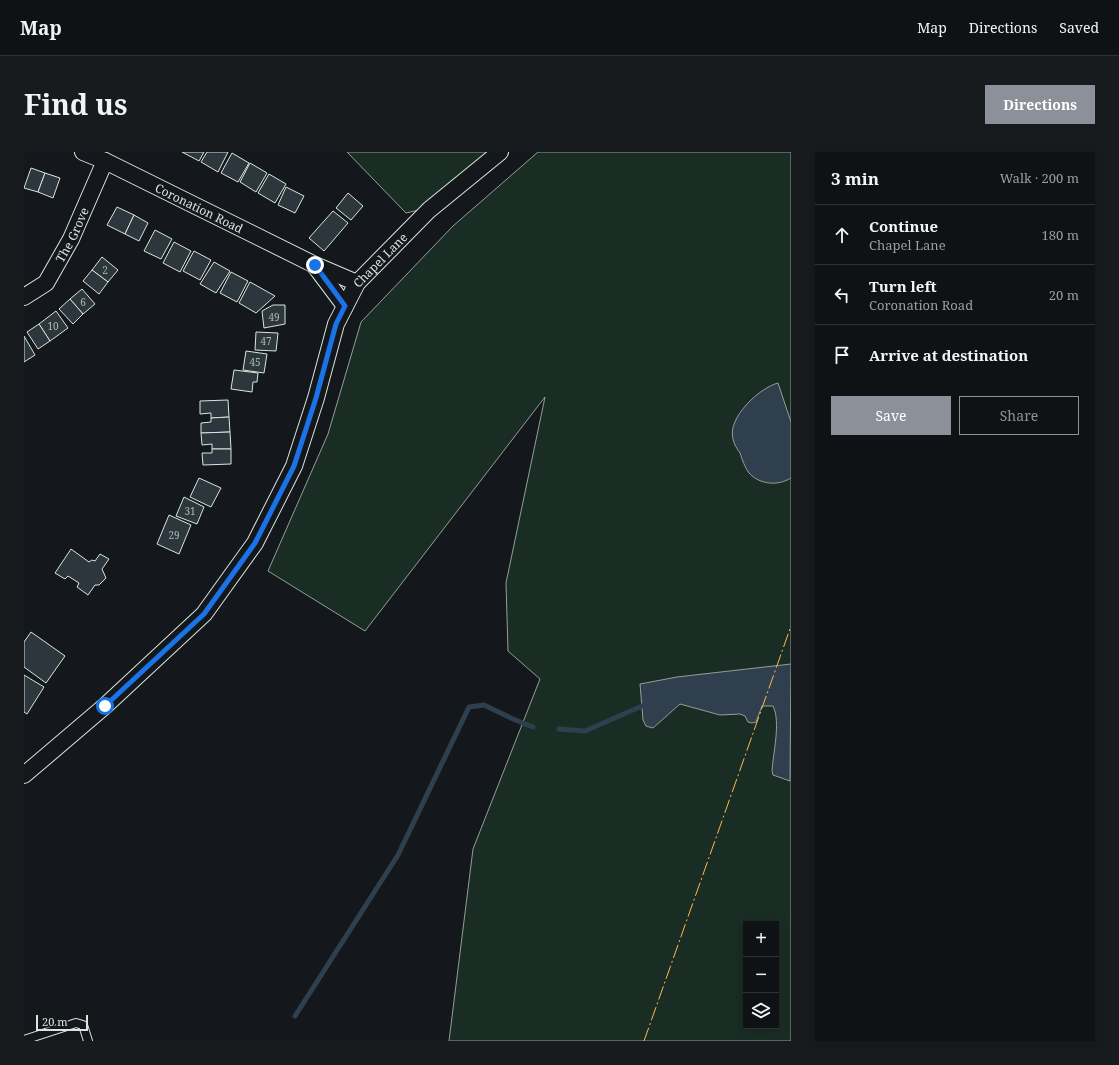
<!DOCTYPE html>
<meta charset="utf-8">
<style>
:root{--surface:#0f1215;--page:#181b1e;--text:#f1f3f6;--muted:#9b9ea0;--line:#2f3234;--accent:#8c9099}
body{margin:0;font-family:"Noto Serif",serif;background:var(--page);color:var(--text)}
.controls{position:absolute;right:12px;bottom:12px;display:grid;overflow:hidden;border-radius:0px;box-shadow:0 2px 10px #0003}
.controls button{width:36px;height:36px;display:grid;place-items:center;padding:0;border:0;border-bottom:1px solid var(--line);background:var(--surface);color:var(--text);font:20px sans-serif}
.scale{position:absolute;left:12px;bottom:10px;width:52px;box-sizing:border-box;padding-left:4px;border:2px solid #d8e6dc;border-top:0;font-size:11px;line-height:14px;white-space:nowrap;color:#d8e6dc;-webkit-text-stroke:3px #14181c;paint-order:stroke}
.stop{position:absolute;width:12px;height:12px;margin:-9px;border:3px solid #1a73e8;border-radius:50%;background:#fff}
.stop.end{background:#1a73e8;border-color:#fff;box-shadow:0 1px 4px #0008}
.list{margin:0;padding:0;list-style:none}
h2{display:flex;justify-content:space-between;align-items:center;height:52px;margin:0;padding:0 16px;font-size:17px}
h2 small{font-size:13px;font-weight:400;color:var(--muted)}
.list li{display:grid;grid-template-columns:26px 1fr auto;gap:12px;align-items:center;box-sizing:border-box;height:60px;padding:0 16px;border-top:1px solid var(--line)}
.list b{display:block;font-size:15px;white-space:nowrap}
.list p{margin:0;font-size:13px;white-space:nowrap;color:var(--muted)}
.list em{font-size:13px;font-style:normal;color:var(--muted)}
.actions{display:flex;gap:8px;padding:12px 16px}
.actions a{flex:1;padding:9px 0;border:1px solid var(--accent);border-radius:0px;text-align:center;font-size:14px;color:var(--accent)}
.actions .main{background:var(--accent);color:#fff}
.icon{flex:none;width:22px;height:22px;fill:none;stroke:currentColor;stroke-width:2;stroke-linecap:round;stroke-linejoin:round}
.map{position:relative;flex:none;width:767px;height:889px;overflow:hidden;border-radius:0px}
header{display:flex;align-items:center;gap:24px;box-sizing:border-box;height:56px;padding:0 20px;background:var(--surface);border-bottom:1px solid var(--line)}
header strong{font-size:19px}
nav{display:flex;gap:22px;margin-inline-start:auto;font-size:14px}
.intro{display:flex;align-items:center;justify-content:space-between;box-sizing:border-box;height:96px;padding:0 24px}
h1{margin:0;font-size:28px}
.button{padding:10px 18px;border-radius:0px;background:var(--accent);color:#fff;font-size:14px;font-weight:700}
main{display:flex;gap:24px;padding:0 24px}
aside{flex:1;background:var(--surface);border-radius:0px;box-shadow:0 2px 10px #0003}
.map>svg:first-child{display:block}
.green{fill:#1a2d24;stroke:#939e99;fill-rule:evenodd}
.water{fill:#2f3f4d;stroke:#939e99}
.lines{fill:none;stroke-linecap:round;stroke-linejoin:round}
.stream{stroke:#2f3f4d;stroke-width:5}
.building{fill:#2c363c;stroke:#d8e6dc}
.lane-casing{stroke:#d8e6dc;stroke-width:10}
.street-casing{stroke:#d8e6dc;stroke-width:18}
.lane{stroke:#14181c;stroke-width:8}
.street{stroke:#14181c;stroke-width:16}
.power{stroke:#ffb74d;stroke-width:1;stroke-dasharray:14 3 2 3;stroke-linecap:butt}
.route{stroke:#1a73e8;stroke-width:5}
.labels{text-anchor:middle;dominant-baseline:central;stroke-width:3;stroke-linejoin:round;paint-order:stroke}
.number-label{font-size:10px;fill:#adbab4}
.street-label{font-size:12px;fill:#d8e6dc;stroke:#14181c}
</style>
<header>
<strong>Map</strong>
<nav><a>Map</a><a>Directions</a><a>Saved</a></nav>
</header>
<div class="intro"><h1>Find us</h1><a class="button">Directions</a></div>
<main>
<div class="map">
<svg width="767" height="889" viewBox="0 0 767 889">
<rect width="100%" height="100%" fill="#14181c"/>
<g class="green">
<path d="M 323,0 L 465,0 L 395,58 L 382,61 Z"/>
<path d="M 514,0 L 767,0 L 767,889 L 425,889 L 449,697 L 516,527 L 484,499 L 482,431 L 521,245 L 341,479 L 244,419 L 304,282 L 337,170 L 429,74 ZM 722,772 L 752,772 L 752,874 L 722,874 Z"/>
</g>
<g class="water">
<path d="M 754,231 L 767,270 L 767,326 C 754,334 736,333 725,321 C 721,316 718,307 716,301 C 713,297 710,292 709,287 C 703,266 735,236 754,231 Z"/>
<path d="M 767,512 L 766,629 L 749,623 L 748,619 C 749,601 757,570 749,554 L 738,554 L 732,570 L 728,571 L 724,570 L 721,564 L 716,562 L 696,563 L 656,552 L 629,576 L 622,574 L 619,568 L 616,532 L 653,525 Z"/>
</g>
<g class="lines">
<g class="stream">
<path d="M 535,577 L 561,579 L 618,554"/>
<path d="M 271,864 L 374,703 L 445,555 L 460,553 L 489,567 L 509,575"/>
</g>
</g>
<g class="building">
<path d="M 158,0 L 180,0 L 175,9 Z"/>
<path d="M 183,0 L 204,0 L 194,20 L 177,10 Z"/>
<path d="M 208,1 L 225,11 L 214,30 L 197,21 Z"/>
<path d="M 226,11 L 243,21 L 232,40 L 216,30 Z"/>
<path d="M 7,16 L 21,21 L 14,40 L 0,36 Z"/>
<path d="M 21,21 L 36,26 L 29,46 L 14,40 Z"/>
<path d="M 245,22 L 262,32 L 251,51 L 234,41 Z"/>
<path d="M 262,35 L 280,44 L 271,61 L 254,53 Z"/>
<path d="M 324,41 L 339,54 L 327,68 L 312,56 Z"/>
<path d="M 93,55 L 110,63 L 101,82 L 83,73 Z"/>
<path d="M 309,59 L 324,71 L 300,99 L 285,86 Z"/>
<path d="M 110,63 L 124,71 L 115,89 L 101,82 Z"/>
<path d="M 131,78 L 148,87 L 137,107 L 120,99 Z"/>
<path d="M 150,90 L 167,99 L 156,120 L 139,111 Z"/>
<path d="M 170,99 L 187,108 L 176,128 L 159,119 Z"/>
<path d="M 78,105 L 94,118 L 84,130 L 68,118 Z"/>
<path d="M 190,110 L 206,119 L 192,141 L 176,132 Z"/>
<path d="M 68,118 L 84,130 L 75,142 L 59,129 Z"/>
<path d="M 207,120 L 224,129 L 213,150 L 196,141 Z"/>
<path d="M 226,130 L 251,144 L 232,161 L 215,151 Z"/>
<path d="M 58,137 L 71,152 L 59,162 L 46,147 Z"/>
<path d="M 46,147 L 59,162 L 49,172 L 35,157 Z"/>
<path d="M 249,153 L 261,153 L 261,172 L 240,176 L 238,159 Z"/>
<path d="M 32,159 L 44,176 L 26,189 L 15,172 Z"/>
<path d="M 15,172 L 26,189 L 14,197 L 3,180 Z"/>
<path d="M 232,180 L 254,181 L 252,199 L 231,198 Z"/>
<path d="M 0,184 L 11,203 L 0,210 Z"/>
<path d="M 222,199 L 243,202 L 240,221 L 219,218 Z"/>
<path d="M 210,218 L 234,221 L 233,230 L 229,230 L 228,240 L 207,237 Z"/>
<path d="M 204,248 L 205,265 L 187,266 L 187,261 L 176,262 L 176,249 Z"/>
<path d="M 205,265 L 206,280 L 177,281 L 177,271 L 187,270 L 187,266 Z"/>
<path d="M 206,280 L 207,297 L 188,297 L 188,292 L 178,293 L 177,281 Z"/>
<path d="M 188,297 L 207,297 L 207,312 L 179,313 L 178,301 L 188,301 Z"/>
<path d="M 175,326 L 197,336 L 187,355 L 166,345 Z"/>
<path d="M 160,345 L 180,355 L 173,372 L 152,364 Z"/>
<path d="M 145,363 L 167,373 L 155,402 L 133,392 Z"/>
<path d="M 47,397 L 65,410 L 68,408 L 71,409 L 76,402 L 85,407 L 78,417 L 82,426 L 75,433 L 71,433 L 64,443 L 53,435 L 55,431 L 44,424 L 41,427 L 31,421 Z"/>
<path d="M 7,480 L 41,504 L 22,531 L 0,515 L 0,490 Z"/>
<path d="M 0,523 L 20,535 L 3,562 L 0,560 Z"/>
</g>
<g class="lines">
<defs>
<path id="lane" d="M 0,888 L 52,871 L 59,873 L 64,889"/>
<g id="street">
<path id="s1" d="M 59,0 L 81,9 L 291,113 L 333,131"/>
<path d="M 291,114 L 321,154"/>
<path id="s2" d="M 0,145 L 22,131 L 47,87 L 81,9"/>
<path id="s3" d="M 0,623 L 81,554 L 180,462 L 231,391 L 270,314 L 292,246 L 312,172 L 333,131 L 405,58 L 476,0"/>
</g>
</defs>
<use href="#lane" class="lane-casing"/>
<use href="#street" class="street-casing"/>
<use href="#lane" class="lane"/>
<use href="#street" class="street"/>
<path class="power" d="M 620,889 L 767,474"/>
</g>
<g class="lines">
<path class="route" d="M 81,554 L 180,462 L 231,391 L 270,314 L 292,246 L 312,172 L 321,154 L 291,113"/>
</g>
<g class="labels">
<g class="number-label">
<text x="81" y="118">2</text>
<text x="59" y="150">6</text>
<text x="250" y="165">49</text>
<text x="29" y="174">10</text>
<text x="242" y="189">47</text>
<text x="231" y="210">45</text>
<text x="166" y="359">31</text>
<text x="150" y="383">29</text>
</g>
<g class="street-label">
<text stroke="none"><textPath href="#s1" startOffset="129">Coronation Road</textPath></text>
<text stroke="none"><textPath href="#s2" startOffset="81">The Grove</textPath></text>
<text stroke="none"><textPath href="#s3" startOffset="642">Chapel Lane</textPath></text>
</g>
</g>
</svg>
<div class="controls">
<button>+</button>
<button>−</button>
<button><svg class="icon" aria-label="layers" viewBox="0 0 24 24"><path d="M12 4l9 5-9 5-9-5zM3 14l9 5 9-5"/></svg></button>
</div>
<div class="scale">20 m</div>
<div class="stop" style="left:81px;top:554px"></div>
<div class="stop end" style="left:291px;top:113px"></div>
</div>
<aside>
<h2>3 min<small>Walk · 200 m</small></h2>
<ul class="list">
<li><svg class="icon" aria-label="ahead" viewBox="0 0 24 24"><path d="M12 20V5M6 11l6-6 6 6"/></svg><div><b>Continue</b><p>Chapel Lane</p></div><em>180 m</em></li>
<li><svg class="icon" aria-label="left" viewBox="0 0 24 24"><path d="M17 20v-9H6M10 6l-5 5 5 5"/></svg><div><b>Turn left</b><p>Coronation Road</p></div><em>20 m</em></li>
<li><svg class="icon" aria-label="arrive" viewBox="0 0 24 24"><path d="M6 21V4h12l-3 4 3 4H6"/></svg><div><b>Arrive at destination</b></div></li>
</ul>
<div class="actions"><a class="main">Save</a><a>Share</a></div>
</aside>
</main>
